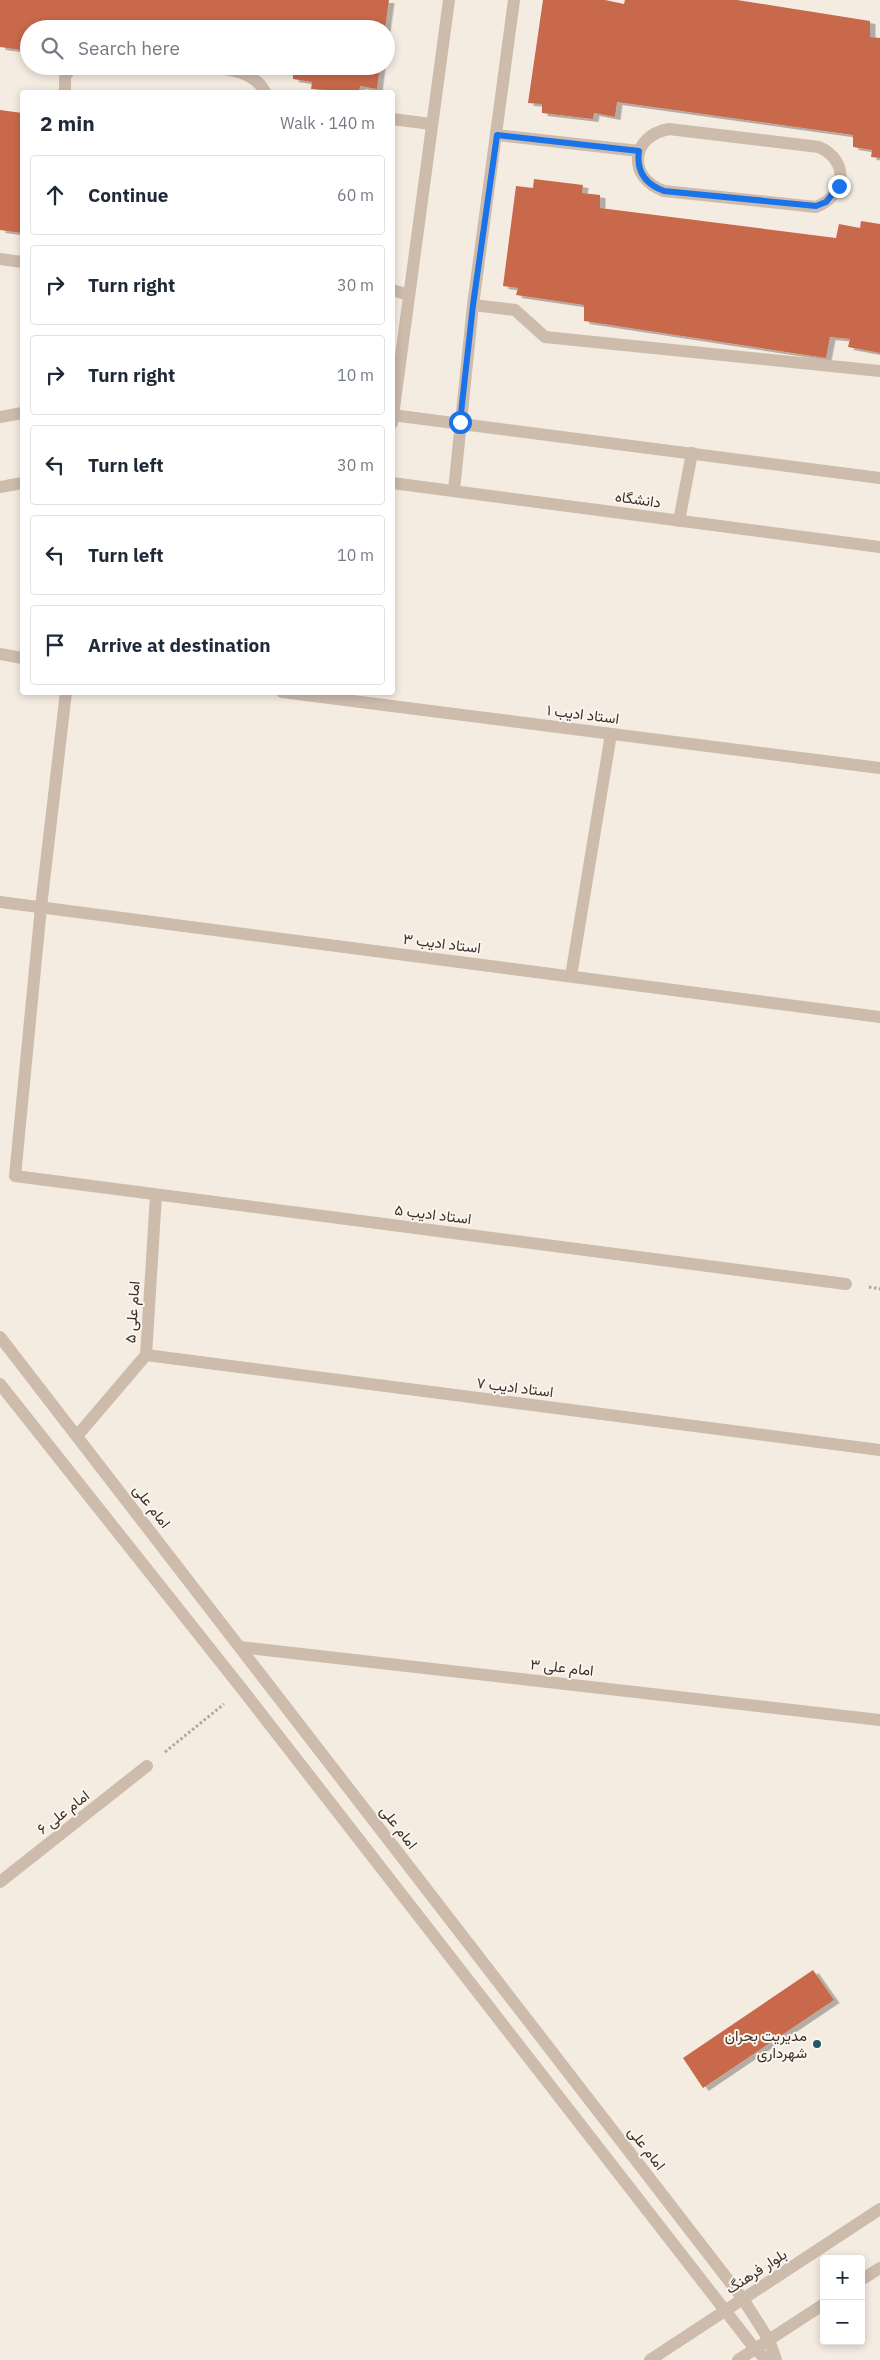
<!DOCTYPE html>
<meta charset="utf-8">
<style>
:root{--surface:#fff;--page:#f2f2f3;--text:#1f2937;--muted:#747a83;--line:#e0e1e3}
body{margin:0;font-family:"IBM Plex Sans",Vazirmatn,sans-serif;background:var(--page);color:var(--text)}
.controls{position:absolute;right:15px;bottom:15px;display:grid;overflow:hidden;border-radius:5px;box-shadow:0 2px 8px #0003}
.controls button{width:45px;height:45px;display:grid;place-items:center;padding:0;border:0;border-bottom:1px solid var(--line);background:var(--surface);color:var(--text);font:25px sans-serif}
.stop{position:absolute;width:15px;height:15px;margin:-11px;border:4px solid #1a73e8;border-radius:50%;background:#fff}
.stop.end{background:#1a73e8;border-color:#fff;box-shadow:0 1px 5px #0008}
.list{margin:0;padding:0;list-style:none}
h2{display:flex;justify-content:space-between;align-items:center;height:65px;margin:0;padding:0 20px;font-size:21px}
h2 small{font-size:16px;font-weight:400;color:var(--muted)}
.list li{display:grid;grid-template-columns:32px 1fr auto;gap:15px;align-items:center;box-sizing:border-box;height:80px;margin:0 10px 10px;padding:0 10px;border:1px solid var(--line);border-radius:5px}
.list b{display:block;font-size:19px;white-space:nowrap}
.list em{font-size:16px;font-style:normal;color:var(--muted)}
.icon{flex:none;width:28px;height:28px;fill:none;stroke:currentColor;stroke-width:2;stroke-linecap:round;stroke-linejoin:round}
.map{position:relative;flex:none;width:880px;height:2360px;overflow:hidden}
.search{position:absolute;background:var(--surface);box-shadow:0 2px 8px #0003;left:20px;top:20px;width:375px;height:55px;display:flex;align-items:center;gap:12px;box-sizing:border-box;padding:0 18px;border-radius:28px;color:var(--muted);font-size:19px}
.panel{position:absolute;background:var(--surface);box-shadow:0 2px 8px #0003;left:20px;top:90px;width:375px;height:605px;border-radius:5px}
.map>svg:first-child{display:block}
.building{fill:#c8694b;filter:url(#shadow)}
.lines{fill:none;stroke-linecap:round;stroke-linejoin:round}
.path{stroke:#b9a596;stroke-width:3;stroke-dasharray:2.5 2.5;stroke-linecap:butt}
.minor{stroke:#cdbbac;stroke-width:12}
.tertiary{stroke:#cdbbac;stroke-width:12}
.route{stroke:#1a73e8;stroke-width:6}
.poi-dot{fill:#1f5a5e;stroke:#fbf5ee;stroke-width:2}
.labels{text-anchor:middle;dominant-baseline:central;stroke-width:4;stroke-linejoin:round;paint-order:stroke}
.street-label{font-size:15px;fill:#3b302b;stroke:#fbf5ee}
.poi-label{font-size:15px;fill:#3b302b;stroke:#fbf5ee;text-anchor:end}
</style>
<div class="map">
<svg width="880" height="2360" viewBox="0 0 880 2360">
<defs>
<filter id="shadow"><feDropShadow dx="5.5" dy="3" stdDeviation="0" flood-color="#0004"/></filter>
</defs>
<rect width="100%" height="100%" fill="#f4ebe1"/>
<g class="building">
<path d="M 0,0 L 389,0 L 385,29 L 29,29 L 29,51 L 0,47 Z"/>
<path d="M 543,0 L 605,0 L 624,4 L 625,0 L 737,0 L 870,21 L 870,37 L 880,38 L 880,158 L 871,157 L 872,150 L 853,147 L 853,135 L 617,102 L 615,117 L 594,113 L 593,119 L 542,113 L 542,104 L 528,103 Z"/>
<path d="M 293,66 L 380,66 L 377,89 L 360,86 L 359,92 L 311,89 L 312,82 L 293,79 Z"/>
<path d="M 0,110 L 22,113 L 22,233 L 0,230 Z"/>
<path d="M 534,179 L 583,185 L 582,193 L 600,195 L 600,208 L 836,238 L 839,224 L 860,228 L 861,221 L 880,224 L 880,353 L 848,347 L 850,339 L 830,337 L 826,358 L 584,321 L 584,305 L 516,295 L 518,288 L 503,286 L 516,186 L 533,188 Z"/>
<path d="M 813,1970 L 834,2000 L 703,2088 L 683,2058 Z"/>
</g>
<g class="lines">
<g class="path">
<path d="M 869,1287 L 880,1289"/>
<path d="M 165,1752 L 224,1704"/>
</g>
<g class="minor">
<path d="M 186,66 C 213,69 251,65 265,92"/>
<path d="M 65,92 L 65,77 L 72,66"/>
<path d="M 392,119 L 431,124"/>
<path d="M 669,129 L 819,147 C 850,161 846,195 816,207 L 664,191 C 627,178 630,136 669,129 Z"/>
<path d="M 497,135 L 639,151"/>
<path d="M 0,259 L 22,262"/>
<path d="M 392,290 L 409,295"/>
<path d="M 473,305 L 515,310 L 545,337 L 880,371"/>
<path d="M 392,423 L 449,0"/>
<path d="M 454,490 L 473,305 L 514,0"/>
<path d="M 0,654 L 22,658"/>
<path d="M 66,692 L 41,907 L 15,1176 L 846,1284"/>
<path d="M 282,692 L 880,768"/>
<path d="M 0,902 L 880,1017"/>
<path d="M 571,976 L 611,734"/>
<path d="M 146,1355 L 880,1450"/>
<path d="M 77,1436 L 146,1355 L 156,1195"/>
<path d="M 240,1647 L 880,1720"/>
<path d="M 0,1882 L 147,1766"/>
<path d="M 769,2340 L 776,2360"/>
<path d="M 755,2349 L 767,2360"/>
</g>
<g class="tertiary">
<path d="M 392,415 L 880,478"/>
<path d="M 0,417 L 22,413"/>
<path d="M 392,483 L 880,547"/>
<path d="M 0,487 L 22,483"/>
<path d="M 679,521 L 692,453"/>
<path d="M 0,1337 L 743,2299 L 769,2340"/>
<path d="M 0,1384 L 242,1689 L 755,2349"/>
<path d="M 861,2280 L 880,2268"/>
<path d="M 650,2360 L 880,2209"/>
<path d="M 738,2360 L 824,2304"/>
</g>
</g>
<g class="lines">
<path class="route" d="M 460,422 L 473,305 L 497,135 L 639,151 C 636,171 645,184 664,191 L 816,206 L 826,202 L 839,186"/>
</g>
<circle class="poi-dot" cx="817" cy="2044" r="5"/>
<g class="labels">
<g class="street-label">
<text transform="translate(638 499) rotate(8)">دانشگاه</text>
<text transform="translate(583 714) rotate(7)">استاد ادیب ۱</text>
<text transform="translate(442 943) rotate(7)">استاد ادیب ۳</text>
<text transform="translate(433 1214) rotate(7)">استاد ادیب ۵</text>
<text transform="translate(132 1312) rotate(-86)">امام علی ۵</text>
<text transform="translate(515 1387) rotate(7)">استاد ادیب ۷</text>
<text transform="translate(152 1506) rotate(52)">امام علی</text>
<text transform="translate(562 1667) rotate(6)">امام علی ۳</text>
<text transform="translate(63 1812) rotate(-38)">امام علی ۶</text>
<text transform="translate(399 1827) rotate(52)">امام علی</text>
<text transform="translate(647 2148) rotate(52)">امام علی</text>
<text transform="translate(756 2271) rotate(-33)">بلوار فرهنگ</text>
</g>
<g class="poi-label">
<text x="807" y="2035">مدیریت بحران<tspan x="807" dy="17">شهرداری</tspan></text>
</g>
</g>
</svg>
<div class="controls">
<button>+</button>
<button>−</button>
</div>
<div class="stop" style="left:460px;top:422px"></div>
<div class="stop end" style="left:839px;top:186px"></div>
<div class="search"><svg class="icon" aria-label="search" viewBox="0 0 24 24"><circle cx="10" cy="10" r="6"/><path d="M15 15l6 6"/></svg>Search here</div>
<section class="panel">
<h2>2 min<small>Walk · 140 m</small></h2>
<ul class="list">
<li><svg class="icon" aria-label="ahead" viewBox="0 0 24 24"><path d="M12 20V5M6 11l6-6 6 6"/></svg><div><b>Continue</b></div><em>60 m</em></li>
<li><svg class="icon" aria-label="right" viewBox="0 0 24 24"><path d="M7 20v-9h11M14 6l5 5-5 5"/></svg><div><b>Turn right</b></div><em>30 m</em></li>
<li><svg class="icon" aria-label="right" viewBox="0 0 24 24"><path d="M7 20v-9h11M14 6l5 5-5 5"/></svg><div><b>Turn right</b></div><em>10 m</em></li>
<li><svg class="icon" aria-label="left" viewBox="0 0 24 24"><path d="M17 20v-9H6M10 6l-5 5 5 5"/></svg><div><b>Turn left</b></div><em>30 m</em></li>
<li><svg class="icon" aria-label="left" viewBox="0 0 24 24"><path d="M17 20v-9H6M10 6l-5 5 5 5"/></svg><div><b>Turn left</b></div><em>10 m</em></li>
<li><svg class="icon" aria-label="arrive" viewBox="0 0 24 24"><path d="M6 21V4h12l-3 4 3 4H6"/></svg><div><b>Arrive at destination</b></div></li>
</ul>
</section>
</div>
